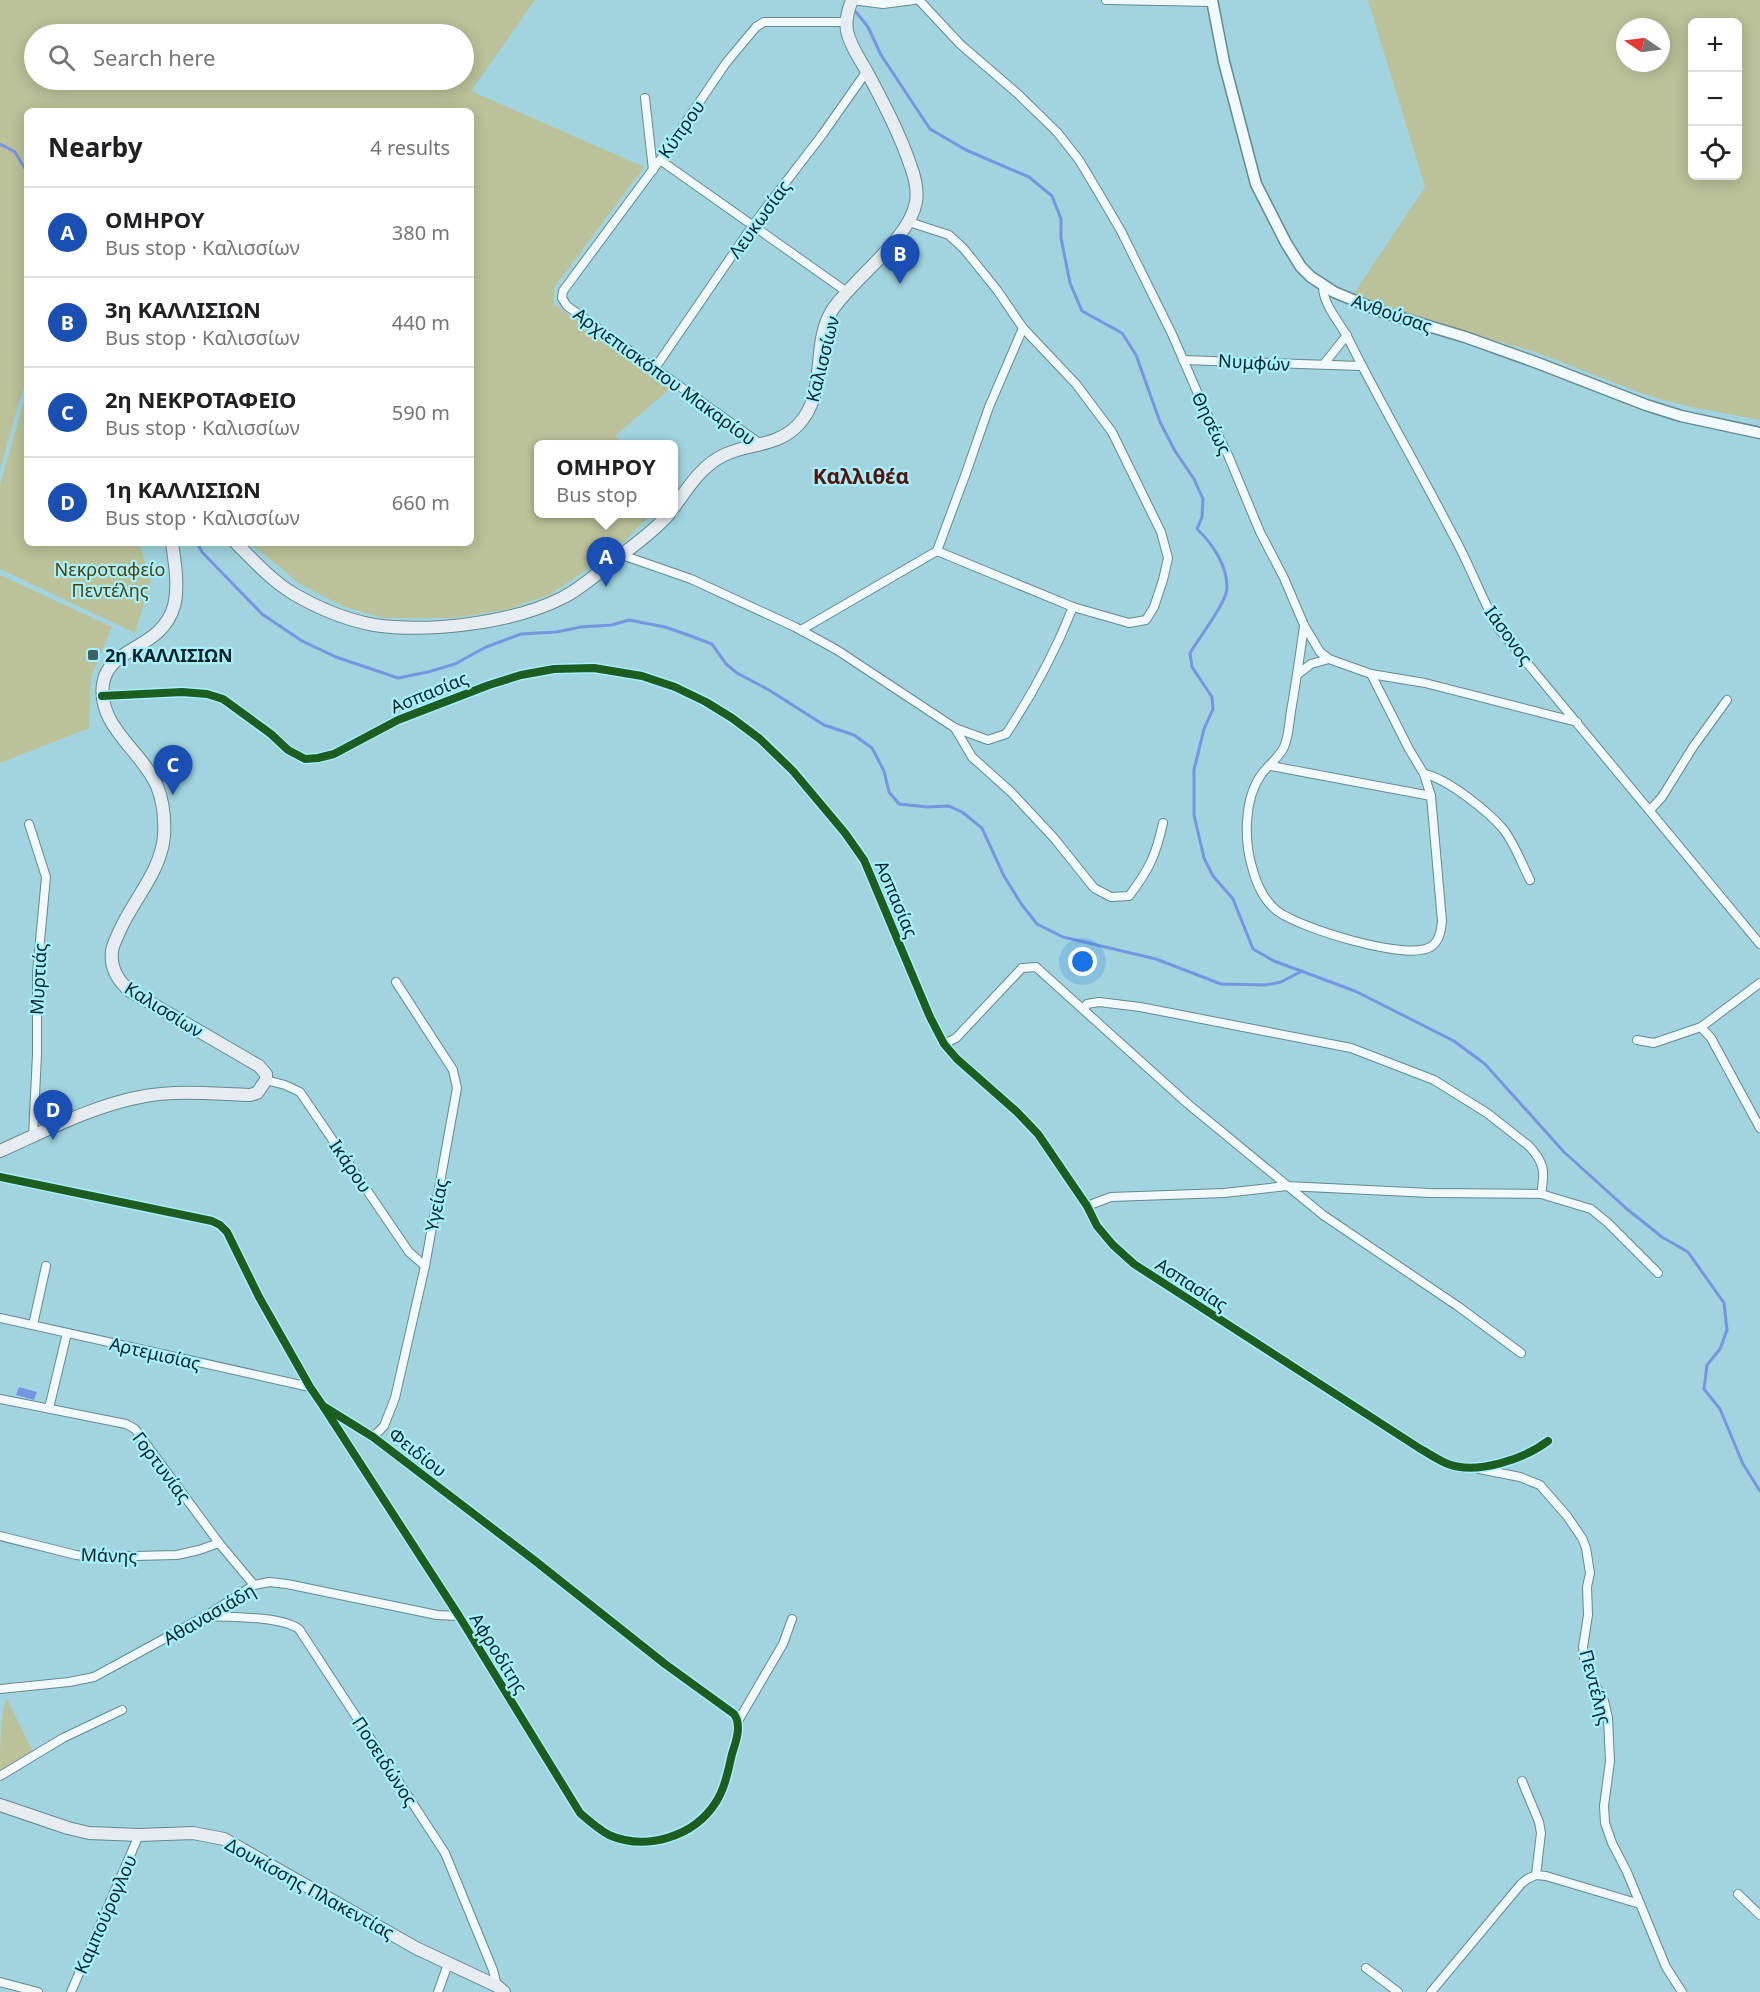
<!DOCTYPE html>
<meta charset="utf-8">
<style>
:root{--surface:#fff;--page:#f6f6f6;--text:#202124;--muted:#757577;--line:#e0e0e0;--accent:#1a73e8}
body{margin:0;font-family:"Noto Sans",sans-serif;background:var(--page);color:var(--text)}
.controls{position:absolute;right:18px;top:18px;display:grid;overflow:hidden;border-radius:9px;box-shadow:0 3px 15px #0003}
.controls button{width:54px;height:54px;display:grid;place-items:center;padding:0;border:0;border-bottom:2px solid var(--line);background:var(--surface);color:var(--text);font:30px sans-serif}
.compass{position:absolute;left:1616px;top:18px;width:54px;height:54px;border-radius:50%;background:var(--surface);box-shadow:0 3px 15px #0003;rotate:283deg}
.you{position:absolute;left:1083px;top:962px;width:21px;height:21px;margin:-15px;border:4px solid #fff;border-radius:50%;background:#1a73e8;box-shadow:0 0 0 9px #1a73e833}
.badge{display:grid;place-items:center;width:39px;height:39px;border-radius:50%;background:var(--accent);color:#fff;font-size:20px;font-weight:700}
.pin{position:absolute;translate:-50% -50px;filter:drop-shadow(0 2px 3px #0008)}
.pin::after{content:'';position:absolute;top:32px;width:21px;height:18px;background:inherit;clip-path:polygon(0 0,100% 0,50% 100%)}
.popup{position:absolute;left:534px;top:440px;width:144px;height:78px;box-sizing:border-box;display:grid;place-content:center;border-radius:9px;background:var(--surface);filter:drop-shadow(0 2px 4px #0005);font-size:20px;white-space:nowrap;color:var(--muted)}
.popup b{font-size:22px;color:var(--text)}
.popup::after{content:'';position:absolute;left:50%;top:100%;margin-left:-12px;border:12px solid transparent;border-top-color:var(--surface)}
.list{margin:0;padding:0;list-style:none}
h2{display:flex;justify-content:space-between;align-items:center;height:78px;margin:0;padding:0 24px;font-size:26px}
h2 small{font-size:20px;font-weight:400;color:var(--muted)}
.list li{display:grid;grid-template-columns:39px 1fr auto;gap:18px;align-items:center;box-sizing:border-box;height:90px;padding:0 24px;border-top:2px solid var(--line)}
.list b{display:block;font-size:22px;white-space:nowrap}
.list p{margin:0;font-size:20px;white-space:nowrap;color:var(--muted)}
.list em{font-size:20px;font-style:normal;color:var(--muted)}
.icon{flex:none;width:33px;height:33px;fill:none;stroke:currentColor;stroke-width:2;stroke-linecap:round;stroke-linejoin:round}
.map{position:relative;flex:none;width:1760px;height:1992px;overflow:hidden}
.search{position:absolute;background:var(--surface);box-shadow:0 3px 15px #0003;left:24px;top:24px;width:450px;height:66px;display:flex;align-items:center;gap:15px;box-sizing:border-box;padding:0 21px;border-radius:33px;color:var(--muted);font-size:22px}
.panel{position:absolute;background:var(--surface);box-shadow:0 3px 15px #0003;left:24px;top:108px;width:450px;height:438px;border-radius:9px}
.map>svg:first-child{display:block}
.green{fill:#bbc299;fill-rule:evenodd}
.water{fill:#7596e2}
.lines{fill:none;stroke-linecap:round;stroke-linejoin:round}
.stream{stroke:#7596e2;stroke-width:3}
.minor-casing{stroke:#648a91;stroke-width:10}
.tertiary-casing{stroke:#648a91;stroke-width:13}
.secondary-casing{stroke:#648a91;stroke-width:14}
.minor{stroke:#f1f9fa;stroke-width:8}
.tertiary{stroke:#f1f9fa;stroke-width:10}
.secondary{stroke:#e7ecf0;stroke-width:12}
.cycleway-casing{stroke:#a7f0fe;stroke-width:11}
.cycleway{stroke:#1b5e20;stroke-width:8}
.poi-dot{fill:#3a6068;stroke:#a7f0fe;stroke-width:2}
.labels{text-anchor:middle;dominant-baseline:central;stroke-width:4.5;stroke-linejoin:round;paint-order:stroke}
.street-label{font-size:18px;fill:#032228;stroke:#a7f0fe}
.park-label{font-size:18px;fill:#503f01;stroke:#a7f0fe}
.poi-label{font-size:18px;font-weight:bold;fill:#032228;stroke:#a7f0fe;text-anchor:start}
.quarter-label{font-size:21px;font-weight:bold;fill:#57140b;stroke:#a7f0fe}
</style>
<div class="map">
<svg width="1760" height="1992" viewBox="0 0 1760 1992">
<rect width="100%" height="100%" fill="#a1d4de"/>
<g class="green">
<path d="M 0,0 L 535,0 L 471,91 L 644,167 L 554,288 L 554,304 L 670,389 L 615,436 L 623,444 L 538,444 L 538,514 L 651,514 L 616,550 L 549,595 L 505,610 L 452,618 L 383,618 L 342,606 L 300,584 L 250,543 L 471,543 L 471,111 L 27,111 L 27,390 L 23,389 L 0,469 ZM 464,34 L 464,80 L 34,80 L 34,34 Z"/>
<path d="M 1368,0 L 1760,0 L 1760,420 L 1691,407 L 1649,396 L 1538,353 L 1416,317 L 1353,295 L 1425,187 ZM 1692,22 L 1738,22 L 1738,176 L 1692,176 ZM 1625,27 L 1661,27 L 1661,63 L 1625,63 Z"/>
<path d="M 26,394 L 27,543 L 141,543 L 140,547 L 151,582 L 135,633 L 0,569 L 0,485 Z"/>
<path d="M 0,575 L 112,627 L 91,677 L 89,728 L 0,763 Z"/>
<path d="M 7,1699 L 33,1752 L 0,1772 C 0,1755 0,1709 7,1699 Z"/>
</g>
<path class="water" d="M 19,1387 L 37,1392 L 34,1400 L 16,1395 Z"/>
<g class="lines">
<g class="stream">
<path d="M 856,12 L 868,27 L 881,55 L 930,129 L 966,150 L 1029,177 L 1052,196 L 1061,219 L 1061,238 L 1070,283 L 1082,311 L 1122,333 L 1136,355 L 1160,422 L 1175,451 L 1194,479 L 1203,499 L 1202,517 L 1197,529 C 1212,543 1227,565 1227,587 C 1228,601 1198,639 1190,653 L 1192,667 L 1212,697 L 1213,709 L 1204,729 L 1194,770 L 1194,815 L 1204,858 L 1213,876 L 1233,899 L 1253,949 L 1274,961 L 1355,991 L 1454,1041 L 1485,1064 L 1564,1152 L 1627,1209 L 1662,1237 L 1688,1252 L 1724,1303 L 1727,1330 L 1720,1349 L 1707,1365 L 1704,1389 L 1720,1409 L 1743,1464 L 1760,1491"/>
<path d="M 0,144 L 15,152 L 27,172"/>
<path d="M 27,200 L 27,207"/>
<path d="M 197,543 L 202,552 L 262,614 L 302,641 L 336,657 L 398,678 L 428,672 L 455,664 L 486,647 L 521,634 L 556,632 L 581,627 L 612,625 L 629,620 L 665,627 L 688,635 L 712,644 L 726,664 L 737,673 L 769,690 L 824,725 L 854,735 L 872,748 L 884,771 L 889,792 L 899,804 L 927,807 L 949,806 L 962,812 L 982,828 L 1004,876 L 1022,905 L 1037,924 L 1063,937 L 1156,959 L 1221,984 L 1266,985 L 1281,982 L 1302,971"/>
</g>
<defs>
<g id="minor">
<path d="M 852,0 L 883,4 L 914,0"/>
<path d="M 919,0 L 960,44 L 1018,94 L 1057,132 L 1079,160 L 1100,195 L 1121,231 L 1172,334 L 1205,410 L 1228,455 L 1260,532 L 1284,578 L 1304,625 L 1320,652 L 1329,659 L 1371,674 L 1425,683 L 1577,722"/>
<path d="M 1106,0 L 1213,2"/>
<path d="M 645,98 L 653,170"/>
<path d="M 660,160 L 847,292"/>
<path d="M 909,222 L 949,235 L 964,249 L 997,290 L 1023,328 L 1076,384 L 1112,432 L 1161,532 L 1168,558 L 1163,580 L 1154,607 L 1146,620 L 1129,623 L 1073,607 L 937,551"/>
<path d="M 1323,286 C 1323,305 1339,321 1348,338 C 1381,405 1419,469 1453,535 C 1470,565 1481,598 1499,629 L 1760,944"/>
<path d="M 1183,360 L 1361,366"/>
<path d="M 1324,364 L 1347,335"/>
<path d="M 655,368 L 753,225 L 822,135 L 867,71"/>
<path d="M 762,445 L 567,306 L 562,298 L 563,291 L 660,160 L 726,63 L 756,27 L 764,22 L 847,22"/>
<path d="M 622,555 L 691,579 L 795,627 L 837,650 L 955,728 L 988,740 L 1006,734 C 1034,692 1054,655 1073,607"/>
<path d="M 1304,626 C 1300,654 1296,683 1291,711 C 1289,723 1289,736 1284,747 C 1279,758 1268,765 1261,775 C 1244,799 1244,840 1252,867 C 1256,883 1263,899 1276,910 C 1296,927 1410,963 1432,946 C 1440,940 1441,930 1442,921 L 1431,796 L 1424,774 L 1409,749 L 1371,674"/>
<path d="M 801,630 L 937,551 L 966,473 L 989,407 L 1023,328"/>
<path d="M 1298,674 L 1311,664 L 1329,659"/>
<path d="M 102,696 L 182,692 L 207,694 L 223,699 L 271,734 L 288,750 L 305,759 L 318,758 L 334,754 L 398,720 L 489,685 L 521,675 L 554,669 L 594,668 L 642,676 L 675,687 L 706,702 L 732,718 L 760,739 L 793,771 L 845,833 L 864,860 L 930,1017 L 944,1044 L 957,1059 L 1017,1112 L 1038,1134 L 1087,1206 L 1097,1226 L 1113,1245 L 1134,1264 L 1419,1448 C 1428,1453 1438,1460 1448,1464 C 1477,1475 1524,1459 1548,1441"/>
<path d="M 955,728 L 972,757 L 1011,792 L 1054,838 L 1094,888 L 1111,897 L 1129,896 C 1149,870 1156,855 1163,823"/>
<path d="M 1271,766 L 1431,796"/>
<path d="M 1424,774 C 1447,778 1489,812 1504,830 C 1515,845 1522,864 1530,880"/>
<path d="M 1650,810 L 1662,797 L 1693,747 L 1727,700"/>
<path d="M 29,824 L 46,877 L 37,973 L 37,1054 L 33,1137"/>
<path d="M 1084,1009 L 1087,1004 L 1099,1002 L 1140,1007 L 1351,1048 L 1434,1080 L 1487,1113 L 1529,1146 C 1545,1163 1545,1172 1541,1194"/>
<path d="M 1701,1027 L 1711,1038 L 1760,1128"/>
<path d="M 1637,1040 L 1654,1043 L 1701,1027 L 1760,983"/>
<path d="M 944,1044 L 956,1038 L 1022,968 L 1036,967 L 1188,1104 L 1323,1215 L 1459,1307 L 1521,1353"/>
<path d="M 266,1080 L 285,1085 L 300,1092 L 409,1252 L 425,1266"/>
<path d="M 0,1177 L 212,1221 L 220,1225 L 227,1232 L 259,1297 L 310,1387 L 323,1406 L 373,1437 L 534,1560 L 665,1664 L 734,1714 C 742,1725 736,1742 732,1754 C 728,1771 725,1788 716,1802 C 694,1837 646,1851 609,1835 C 598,1829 589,1821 580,1813 L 459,1616 L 323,1406"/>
<path d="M 1087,1206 L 1111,1197 L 1224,1193 L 1287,1186 L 1430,1193 L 1541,1194 L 1591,1209 L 1608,1223 L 1658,1273"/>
<path d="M 0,1318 L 310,1387"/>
<path d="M 33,1325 L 46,1266"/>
<path d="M 0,1399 L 126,1424 L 135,1429 L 219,1543 L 254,1585"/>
<path d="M 49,1408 L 67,1333"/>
<path d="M 373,1437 L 384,1426 L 395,1398 L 425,1266 L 457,1088 L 453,1070 L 396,982"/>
<path d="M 1479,1469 L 1520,1477 L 1540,1485 L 1567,1516 L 1582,1538 L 1586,1548 L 1590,1573 L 1587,1587 L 1588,1615 L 1583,1647 L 1584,1658 L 1589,1673 L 1604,1701 L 1608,1718 L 1610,1761 L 1604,1806 L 1605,1823 L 1612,1843 L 1627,1872 L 1666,1967 L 1682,1992"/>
<path d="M 0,1536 L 76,1555 L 94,1557 L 177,1555 L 199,1550 L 219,1543"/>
<path d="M 206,1616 C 229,1617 280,1616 299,1629 L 445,1853 L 493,1970 L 497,1986"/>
<path d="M 0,1689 L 69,1682 L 94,1677 L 206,1616 L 254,1585 L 269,1582 L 287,1584 L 437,1615 L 459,1616"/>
<path d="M 738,1721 L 783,1644 L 792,1619"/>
<path d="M 0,1776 L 63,1738 L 122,1710"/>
<path d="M 1522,1781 L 1539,1822 L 1541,1833 L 1536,1875"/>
<path d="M 1738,1894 L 1760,1915"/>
<path d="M 1366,1968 L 1398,1992"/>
<path d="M 0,1982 L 38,1992"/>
<path d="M 71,1992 L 139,1835"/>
<path d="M 438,1992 L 448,1964"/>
<path d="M 1431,1992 L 1521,1884 L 1527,1879 L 1536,1875 L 1546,1876 L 1640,1904"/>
</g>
<path id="tertiary" d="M 1212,0 L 1224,62 L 1256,184 L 1286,243 L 1301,267 L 1311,277 L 1334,292 L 1385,313 L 1465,337 L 1535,362 L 1646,405 L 1681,416 L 1760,433"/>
<g id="secondary">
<path d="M 674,507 C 688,488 701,466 724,455 C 749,443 777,447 798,425 C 829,393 810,344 833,309 C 855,277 909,240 916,202 C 918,190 915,178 911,167 C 900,134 883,102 867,72 C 860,59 850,46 847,31 C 845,20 848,10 852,0"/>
<path d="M 236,543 C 254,561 272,581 294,594 C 318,608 347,620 374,625 C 429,633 513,623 562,598 C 582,588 599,572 617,558 C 635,545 654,531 669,514"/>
<path d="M 0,1151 C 47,1130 94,1105 145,1096 C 180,1090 216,1094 250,1095 L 257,1093 L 266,1080 L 266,1074 L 259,1066 L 130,991 C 118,981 110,968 112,951 C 113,944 117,937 120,930 C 134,899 161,871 164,836 C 165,820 163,801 157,786 C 142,751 97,726 103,684 C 109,645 161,651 174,606 C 179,586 175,564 172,543"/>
<path d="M 0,1805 L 68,1828 L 89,1833 L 139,1835 L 193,1833 L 224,1839 L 416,1948 L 497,1986 L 504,1992"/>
</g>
</defs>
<use href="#minor" class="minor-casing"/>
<use href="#tertiary" class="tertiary-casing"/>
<use href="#secondary" class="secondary-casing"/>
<use href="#minor" class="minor"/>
<use href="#tertiary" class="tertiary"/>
<use href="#secondary" class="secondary"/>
<defs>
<g id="cycleway">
<path d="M 102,696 L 182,692 L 207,694 L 223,699 L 271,734 L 288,750 L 305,759 L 318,758 L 334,754 L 398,720 L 489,685 L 521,675 L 554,669 L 594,668 L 642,676 L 675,687 L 706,702 L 732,718 L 760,739 L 793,771 L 845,833 L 864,860 L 930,1017 L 944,1044 L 957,1059 L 1017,1112 L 1038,1134 L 1087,1206 L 1097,1226 L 1113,1245 L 1134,1264 L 1419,1448 C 1428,1453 1438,1460 1448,1464 C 1477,1475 1524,1459 1548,1441"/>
<path d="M 0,1177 L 212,1221 L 220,1225 L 227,1232 L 259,1297 L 310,1387 L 323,1406 L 373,1437 L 534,1560 L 665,1664 L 734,1714 C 742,1725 736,1742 732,1754 C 728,1771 725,1788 716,1802 C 694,1837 646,1851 609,1835 C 598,1829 589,1821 580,1813 L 459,1616 L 323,1406"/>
</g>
</defs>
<use href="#cycleway" class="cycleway-casing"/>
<use href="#cycleway" class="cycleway"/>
</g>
<rect class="poi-dot" x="87" y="649" width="12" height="12" rx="3"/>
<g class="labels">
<g class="street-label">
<text transform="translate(681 129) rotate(-55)">Κύπρου</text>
<text transform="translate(759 219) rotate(-54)">Λευκωσίας</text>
<text transform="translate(1392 313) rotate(19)">Ανθούσας</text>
<text transform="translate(822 359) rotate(-76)">Καλισσίων</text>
<text transform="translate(1254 362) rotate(3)">Νυμφών</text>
<text transform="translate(665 376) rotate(36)">Αρχιεπισκόπου Μακαρίου</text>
<text transform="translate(1212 423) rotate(64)">Θησέως</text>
<text transform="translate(1509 635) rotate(54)">Ιάσονος</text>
<text transform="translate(429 692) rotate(-22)">Ασπασίας</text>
<text transform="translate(897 899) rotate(67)">Ασπασίας</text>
<text transform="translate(38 979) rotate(-87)">Μυρτιάς</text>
<text transform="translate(164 1009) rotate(32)">Καλισσίων</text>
<text transform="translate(351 1166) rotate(56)">Ικάρου</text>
<text transform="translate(436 1205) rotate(-79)">Υγείας</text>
<text transform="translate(1192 1284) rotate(33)">Ασπασίας</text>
<text transform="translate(155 1353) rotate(13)">Αρτεμισίας</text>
<text transform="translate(418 1452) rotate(38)">Φειδίου</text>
<text transform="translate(162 1467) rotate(53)">Γορτυνίας</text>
<text transform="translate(109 1555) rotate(2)">Μάνης</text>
<text transform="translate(209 1614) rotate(-30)">Αθανασιάδη</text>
<text transform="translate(499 1653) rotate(58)">Αφροδίτης</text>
<text transform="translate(1596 1687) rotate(75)">Πεντέλης</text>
<text transform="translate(385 1761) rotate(57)">Ποσειδώνος</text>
<text transform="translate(310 1888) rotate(29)">Δουκίσσης Πλακεντίας</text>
<text transform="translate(105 1914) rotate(-66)">Καμπούρογλου</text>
</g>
<g class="park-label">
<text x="110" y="569">Νεκροταφείο<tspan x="110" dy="21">Πεντέλης</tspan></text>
</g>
<g class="poi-label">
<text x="105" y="655">2η ΚΑΛΛΙΣΙΩΝ</text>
</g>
<g class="quarter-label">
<text x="861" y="476">Καλλιθέα</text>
</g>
</g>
</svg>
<div class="controls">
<button>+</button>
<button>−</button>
<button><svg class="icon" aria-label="locate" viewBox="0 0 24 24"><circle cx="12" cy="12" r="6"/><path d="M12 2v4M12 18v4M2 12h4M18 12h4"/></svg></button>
</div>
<svg class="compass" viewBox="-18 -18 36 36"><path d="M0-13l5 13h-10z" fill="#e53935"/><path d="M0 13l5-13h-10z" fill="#757577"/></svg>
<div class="you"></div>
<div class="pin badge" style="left:606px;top:587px;background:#1a4fb4">A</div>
<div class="popup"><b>ΟΜΗΡΟΥ</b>Bus stop</div>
<div class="pin badge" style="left:900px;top:284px;background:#1a4fb4">B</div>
<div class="pin badge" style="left:173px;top:795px;background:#1a4fb4">C</div>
<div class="pin badge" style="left:53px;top:1140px;background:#1a4fb4">D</div>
<div class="search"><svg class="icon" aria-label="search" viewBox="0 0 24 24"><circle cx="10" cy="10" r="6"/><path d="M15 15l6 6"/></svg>Search here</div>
<section class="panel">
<h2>Nearby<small>4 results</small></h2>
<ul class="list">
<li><span class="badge" style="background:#1a4fb4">A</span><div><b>ΟΜΗΡΟΥ</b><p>Bus stop · Καλισσίων</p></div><em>380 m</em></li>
<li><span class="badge" style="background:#1a4fb4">B</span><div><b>3η ΚΑΛΛΙΣΙΩΝ</b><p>Bus stop · Καλισσίων</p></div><em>440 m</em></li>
<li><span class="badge" style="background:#1a4fb4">C</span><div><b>2η ΝΕΚΡΟΤΑΦΕΙΟ</b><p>Bus stop · Καλισσίων</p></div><em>590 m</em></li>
<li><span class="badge" style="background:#1a4fb4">D</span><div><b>1η ΚΑΛΛΙΣΙΩΝ</b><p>Bus stop · Καλισσίων</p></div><em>660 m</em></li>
</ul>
</section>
</div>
